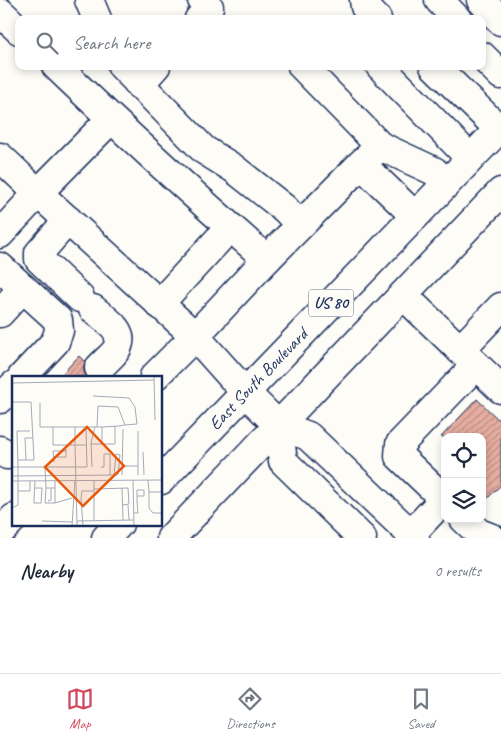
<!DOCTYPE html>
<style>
:root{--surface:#fff;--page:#f6f6f7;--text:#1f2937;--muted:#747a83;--line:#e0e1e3;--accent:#d1495b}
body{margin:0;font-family:Caveat,sans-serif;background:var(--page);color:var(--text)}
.controls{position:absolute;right:15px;bottom:15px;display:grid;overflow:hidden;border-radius:10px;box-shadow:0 2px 8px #0003}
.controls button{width:45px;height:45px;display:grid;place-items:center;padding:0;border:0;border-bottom:1px solid var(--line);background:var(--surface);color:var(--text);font:25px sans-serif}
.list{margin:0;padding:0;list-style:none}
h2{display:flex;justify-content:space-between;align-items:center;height:65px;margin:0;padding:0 20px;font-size:21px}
h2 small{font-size:16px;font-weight:400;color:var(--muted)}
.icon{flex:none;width:28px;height:28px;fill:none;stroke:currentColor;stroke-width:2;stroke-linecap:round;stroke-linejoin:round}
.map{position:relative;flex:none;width:501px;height:538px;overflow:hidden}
.search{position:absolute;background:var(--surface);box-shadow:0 2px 8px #0003;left:15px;right:15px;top:15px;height:55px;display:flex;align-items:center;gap:12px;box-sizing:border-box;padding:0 18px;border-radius:10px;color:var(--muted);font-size:19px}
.sheet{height:135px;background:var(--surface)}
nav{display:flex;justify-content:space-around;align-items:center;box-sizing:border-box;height:70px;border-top:1px solid var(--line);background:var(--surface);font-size:14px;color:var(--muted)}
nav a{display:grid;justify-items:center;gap:2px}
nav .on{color:var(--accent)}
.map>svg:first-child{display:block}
.building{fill:url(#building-hatch);stroke:#1b2f5e}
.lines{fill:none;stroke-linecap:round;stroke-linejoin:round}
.minor-casing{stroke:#1b2f5e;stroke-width:31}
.highway-casing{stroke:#1b2f5e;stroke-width:31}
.minor{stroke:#fdfcf7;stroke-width:28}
.highway{stroke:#fdfcf7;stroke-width:28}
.labels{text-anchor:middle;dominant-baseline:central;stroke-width:4;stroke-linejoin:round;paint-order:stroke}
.shield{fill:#fdfcf7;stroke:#5f6c8c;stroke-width:1}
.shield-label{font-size:16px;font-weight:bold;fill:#1b2f5e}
.street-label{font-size:18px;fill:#1b2f5e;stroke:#fdfcf7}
.inset-road{fill:none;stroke:#a3aaba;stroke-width:1}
.view{fill:#e8590c;fill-opacity:0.15;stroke:#e8590c;stroke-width:2.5}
.inset-edge{fill:none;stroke:#1b2f5e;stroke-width:2.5}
</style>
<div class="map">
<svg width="501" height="538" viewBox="0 0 501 538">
<defs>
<pattern id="building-hatch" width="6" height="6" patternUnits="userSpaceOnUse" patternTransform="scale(1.25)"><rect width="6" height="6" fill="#e6ada0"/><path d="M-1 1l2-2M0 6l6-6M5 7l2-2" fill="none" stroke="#ba8d86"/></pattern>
</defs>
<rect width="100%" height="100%" fill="#fdfcf7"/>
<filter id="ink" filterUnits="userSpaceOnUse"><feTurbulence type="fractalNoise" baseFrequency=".02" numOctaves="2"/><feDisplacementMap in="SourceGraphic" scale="10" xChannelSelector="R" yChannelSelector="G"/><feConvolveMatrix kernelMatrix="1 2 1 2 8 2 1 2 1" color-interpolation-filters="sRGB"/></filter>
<g filter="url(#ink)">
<g class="building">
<path d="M 79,356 L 85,362 L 84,365 L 84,372 L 87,377 L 59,377 Z"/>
<path d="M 477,399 L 501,422 L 501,485 L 482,504 L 482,437 L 441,437 Z"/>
</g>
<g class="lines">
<defs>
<g id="minor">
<path d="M 89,0 L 97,19"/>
<path d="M 364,0 L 365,7 L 377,19"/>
<path d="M 439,0 L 457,19"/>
<path d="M 481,0 L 501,21"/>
<path d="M 0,12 L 19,30"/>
<path d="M 199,19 L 209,7 L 202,0"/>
<path d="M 482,56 L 501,75"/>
<path d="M 56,66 C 125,132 195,197 267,259 L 195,336 L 154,377"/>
<path d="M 122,66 L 204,150 L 233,168 L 285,209 L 300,225"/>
<path d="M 302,66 L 380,146 L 361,164"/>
<path d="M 380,66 L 470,158"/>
<path d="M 434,66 L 499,129"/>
<path d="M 139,85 L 156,66"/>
<path d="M 380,146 L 434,171 L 447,183"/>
<path d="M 0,157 L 38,193 L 111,119"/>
<path d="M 68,220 L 39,253 L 39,259 L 80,298"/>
<path d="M 0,234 L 38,193 L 195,336 L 245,392 L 278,425 L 308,436 L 415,538"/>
<path d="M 267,259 L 361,164 L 415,216"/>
<path d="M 0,267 L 58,320 L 59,331 L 55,342 L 22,377"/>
<path d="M 403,295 L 501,389"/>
<path d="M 159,304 L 230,227"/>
<path d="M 93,309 C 103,318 125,329 118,346 C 116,353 104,362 99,368"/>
<path d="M 0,313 L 23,288"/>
<path d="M 460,350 L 501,307"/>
<path d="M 0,399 L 14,385"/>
<path d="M 278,425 L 283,461 L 362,538"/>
<path d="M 0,450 L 7,455 L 14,453"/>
<path d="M 464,519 L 479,533 L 492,538"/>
<path d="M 0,532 L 14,518"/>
<path d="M 411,534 L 444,499 L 399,456 L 400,444 L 476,365"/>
</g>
<g id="highway">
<path d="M 161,480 L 501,127"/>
<path d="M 106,538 L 119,524"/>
<path d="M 171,538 L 501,192"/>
</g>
</defs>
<use href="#minor" class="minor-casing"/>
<use href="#highway" class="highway-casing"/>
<use href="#minor" class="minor"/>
<use href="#highway" class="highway"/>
</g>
</g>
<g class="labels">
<rect class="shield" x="308.5" y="289.5" width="45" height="27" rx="4"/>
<g class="shield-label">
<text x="331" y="303">US 80</text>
</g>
<g class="street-label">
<text transform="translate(258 379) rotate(-46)">East South Boulevard</text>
</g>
</g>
<g transform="translate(12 376)">
<rect width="150" height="150" fill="#fdfcf7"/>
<path class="inset-road" d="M 142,0 L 143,44M 0,7 L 142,4M 81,20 L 117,22 L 123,31 L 125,48 L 113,49M 0,26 L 19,26 L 22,84 L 6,84M 28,27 L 28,51 L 41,51 L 41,69 L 63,69 L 65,150M 63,51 L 63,69 L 74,69M 74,51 L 90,51 L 107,50 L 113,49 L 106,31 L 86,30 L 85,51M 18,55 L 5,55 L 6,91 L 33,91 L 34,112 L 43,112 L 43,105M 79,68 L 90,68 L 90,51M 90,68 L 103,68 L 103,50M 131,76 L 132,99M 41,81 L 54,81 L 54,73M 14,84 L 13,62 L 21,62M 42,86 L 41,75 L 54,75M 111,90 L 126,90 L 126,99M 126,90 L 126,55M 0,91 L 6,91 L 6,129 L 0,132M 33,91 L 75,91 L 74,51 L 41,51M 80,91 L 79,67 L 83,51M 89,91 L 92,91 L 92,78 L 98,78 L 98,99M 102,99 L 104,78 L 108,79 L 106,99M 110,99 L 111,53M 0,100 L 105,99M 82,104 L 82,145M 121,104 L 122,150M 136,104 L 137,116 L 150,116M 0,105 L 150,104M 23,112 L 30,112 L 29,127 L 22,127 L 22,124 L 23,105M 34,112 L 33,127 L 43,127M 43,112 L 43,127 L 60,122M 110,112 L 111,144M 82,113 L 116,112 L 117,128 L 111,129M 6,115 L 18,115 L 18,105M 137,116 L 137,132 L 141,137 L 150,137M 69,123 L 71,150M 69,123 L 70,115 L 82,115M 36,125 L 39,124 L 39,112M 116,129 L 117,144M 122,137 L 126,137 L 125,125 L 125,114 L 132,114 L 132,120 L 125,120M 30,145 L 60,146M 65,145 L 122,144M 60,150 L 63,104"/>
<path class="view" d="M 75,51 L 112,90 L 71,130 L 33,91 Z"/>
<rect width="150" height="150" class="inset-edge"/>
</g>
</svg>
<div class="controls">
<button><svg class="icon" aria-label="locate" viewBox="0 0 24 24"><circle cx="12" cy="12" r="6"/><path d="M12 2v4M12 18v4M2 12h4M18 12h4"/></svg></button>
<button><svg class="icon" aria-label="layers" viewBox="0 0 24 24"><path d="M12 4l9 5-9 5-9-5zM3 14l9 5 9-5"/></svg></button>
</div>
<div class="search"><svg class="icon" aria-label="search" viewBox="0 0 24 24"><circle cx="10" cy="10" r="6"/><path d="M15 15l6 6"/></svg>Search here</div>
</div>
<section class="sheet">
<h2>Nearby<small>0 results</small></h2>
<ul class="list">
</ul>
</section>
<nav>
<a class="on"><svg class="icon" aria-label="map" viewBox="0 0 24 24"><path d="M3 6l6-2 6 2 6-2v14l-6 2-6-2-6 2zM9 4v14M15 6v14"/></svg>Map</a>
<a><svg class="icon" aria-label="directions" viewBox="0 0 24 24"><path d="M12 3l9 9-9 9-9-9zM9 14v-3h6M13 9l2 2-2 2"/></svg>Directions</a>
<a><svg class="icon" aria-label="saved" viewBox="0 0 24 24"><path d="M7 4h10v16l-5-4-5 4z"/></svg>Saved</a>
</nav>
